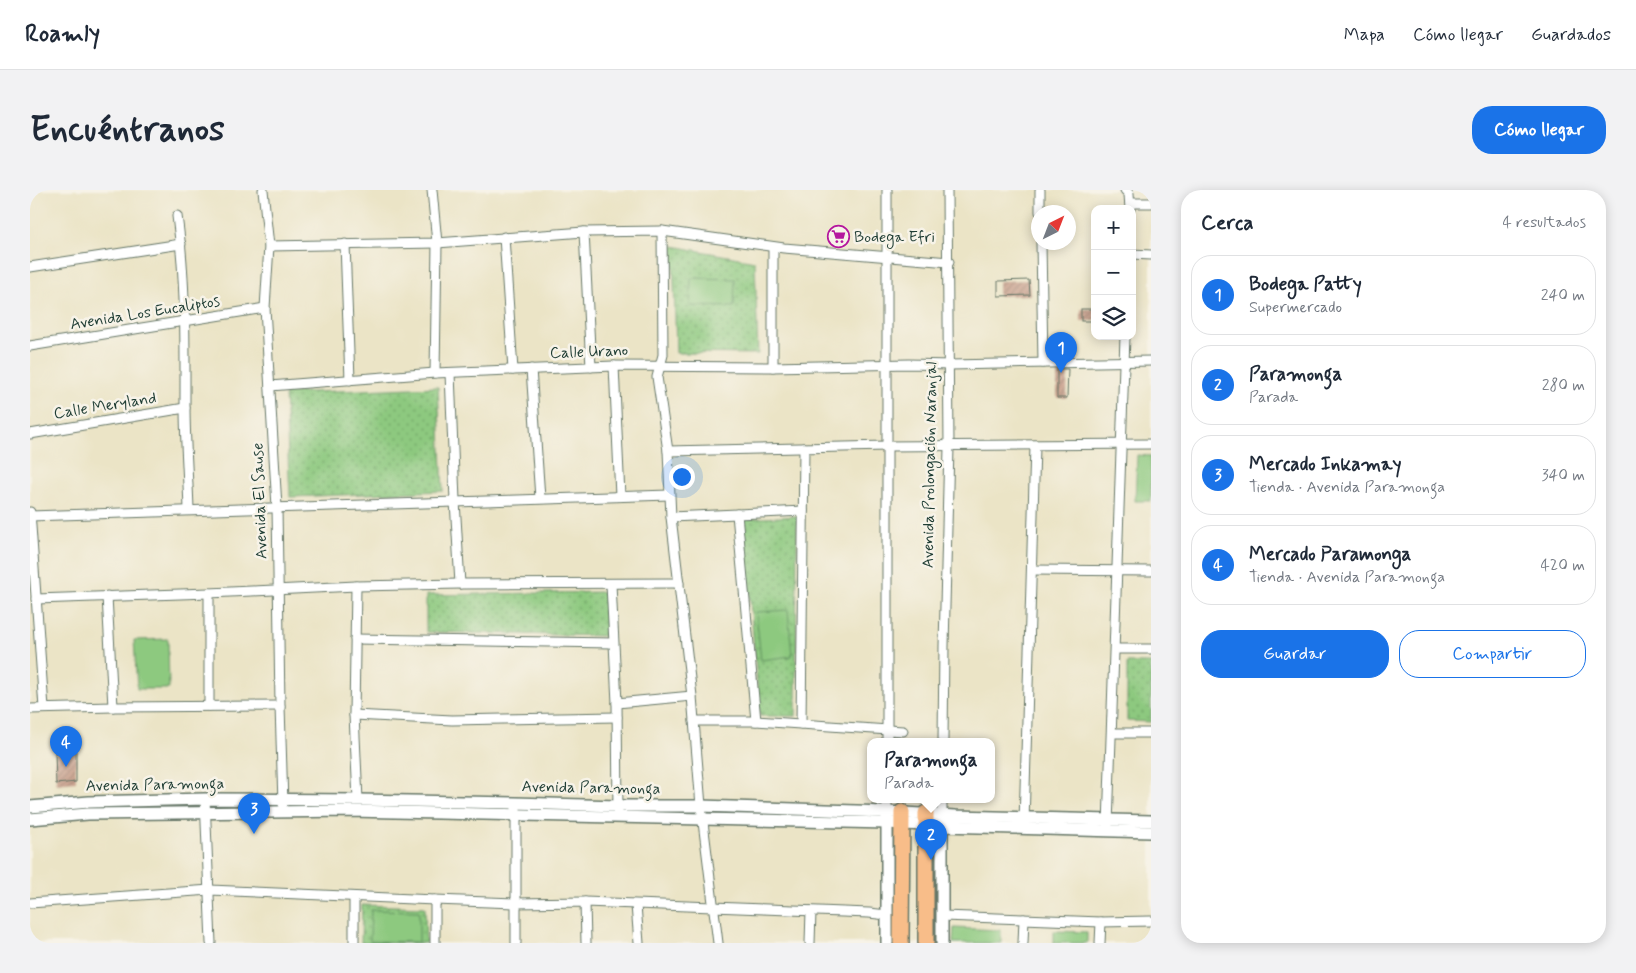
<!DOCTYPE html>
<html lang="es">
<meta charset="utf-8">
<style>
:root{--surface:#fff;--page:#f2f2f3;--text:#1f2937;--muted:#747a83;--line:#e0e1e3;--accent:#1a73e8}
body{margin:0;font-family:Mynerve,sans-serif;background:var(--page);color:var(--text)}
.controls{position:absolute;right:15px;top:15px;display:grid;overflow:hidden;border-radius:10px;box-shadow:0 2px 12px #0003}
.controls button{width:45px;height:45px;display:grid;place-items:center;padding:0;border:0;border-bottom:1px solid var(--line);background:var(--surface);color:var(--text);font:25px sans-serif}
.compass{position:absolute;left:1001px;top:15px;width:45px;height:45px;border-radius:50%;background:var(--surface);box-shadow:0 2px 12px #0003;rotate:42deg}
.you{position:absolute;left:651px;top:286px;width:18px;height:18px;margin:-12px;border:4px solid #fff;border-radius:50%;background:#1a73e8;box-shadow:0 0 0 8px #1a73e833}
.badge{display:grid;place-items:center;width:32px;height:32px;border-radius:50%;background:var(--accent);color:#fff;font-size:16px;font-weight:700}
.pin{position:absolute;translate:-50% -41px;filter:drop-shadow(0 1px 2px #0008)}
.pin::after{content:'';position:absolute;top:26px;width:18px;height:15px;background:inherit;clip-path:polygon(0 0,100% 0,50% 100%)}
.popup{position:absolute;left:837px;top:548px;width:128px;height:65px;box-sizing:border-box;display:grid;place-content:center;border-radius:10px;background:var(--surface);filter:drop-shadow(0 1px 4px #0005);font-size:16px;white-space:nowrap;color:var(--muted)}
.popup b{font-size:19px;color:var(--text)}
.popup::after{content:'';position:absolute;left:50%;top:100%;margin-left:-10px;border:10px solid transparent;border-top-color:var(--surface)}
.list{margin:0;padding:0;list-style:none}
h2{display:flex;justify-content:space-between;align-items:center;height:65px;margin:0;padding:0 20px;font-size:21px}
h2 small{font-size:16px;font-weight:400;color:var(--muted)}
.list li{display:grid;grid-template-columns:32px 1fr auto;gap:15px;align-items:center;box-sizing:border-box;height:80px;margin:0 10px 10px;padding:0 10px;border:1px solid var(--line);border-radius:20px}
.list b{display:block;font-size:19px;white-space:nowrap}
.list p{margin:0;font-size:16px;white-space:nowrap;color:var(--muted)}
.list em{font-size:16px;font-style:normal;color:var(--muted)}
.actions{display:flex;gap:10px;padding:15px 20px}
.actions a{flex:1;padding:11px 0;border:1px solid var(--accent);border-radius:20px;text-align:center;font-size:18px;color:var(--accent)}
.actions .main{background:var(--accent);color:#fff}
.icon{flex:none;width:28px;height:28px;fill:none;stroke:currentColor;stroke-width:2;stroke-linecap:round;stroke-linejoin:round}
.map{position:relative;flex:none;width:1121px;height:753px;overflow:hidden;border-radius:20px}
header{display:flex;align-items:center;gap:30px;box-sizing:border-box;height:70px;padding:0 25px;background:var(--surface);border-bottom:1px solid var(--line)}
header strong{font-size:24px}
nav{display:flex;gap:28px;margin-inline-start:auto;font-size:18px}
.intro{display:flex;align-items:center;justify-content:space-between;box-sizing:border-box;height:120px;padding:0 30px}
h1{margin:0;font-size:35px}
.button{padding:12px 22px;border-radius:20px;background:var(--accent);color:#fff;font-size:18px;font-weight:700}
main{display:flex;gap:30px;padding:0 30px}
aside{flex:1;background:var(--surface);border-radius:20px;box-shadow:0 2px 12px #0003}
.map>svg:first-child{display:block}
.green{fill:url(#green-dots);stroke:#56835a}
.pitch{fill:#8dc97f;stroke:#56835a}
.building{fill:url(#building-hatch)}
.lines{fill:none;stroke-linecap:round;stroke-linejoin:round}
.minor-casing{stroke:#667767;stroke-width:11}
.tertiary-casing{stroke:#667767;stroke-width:14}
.primary-casing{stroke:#667767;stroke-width:18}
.minor{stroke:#fff;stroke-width:9}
.tertiary{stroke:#fff;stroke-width:11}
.primary{stroke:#f8bd89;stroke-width:15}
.labels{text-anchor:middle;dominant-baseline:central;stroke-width:5;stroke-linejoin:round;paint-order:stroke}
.poi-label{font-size:16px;fill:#1f3d34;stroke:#f7f3e8;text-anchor:start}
.street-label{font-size:16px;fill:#1f3d34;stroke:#f7f3e8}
</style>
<header>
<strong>Roamly</strong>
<nav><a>Mapa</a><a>Cómo llegar</a><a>Guardados</a></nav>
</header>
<div class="intro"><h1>Encuéntranos</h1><a class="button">Cómo llegar</a></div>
<main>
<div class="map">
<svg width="1121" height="753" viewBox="0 0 1121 753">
<defs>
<pattern id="green-dots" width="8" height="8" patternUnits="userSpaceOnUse" patternTransform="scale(1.25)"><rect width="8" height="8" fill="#8dc97f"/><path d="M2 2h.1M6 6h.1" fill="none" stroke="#73a469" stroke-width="1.8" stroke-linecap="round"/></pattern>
<pattern id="building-hatch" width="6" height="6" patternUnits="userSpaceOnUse" patternTransform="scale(1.25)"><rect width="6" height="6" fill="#c69a85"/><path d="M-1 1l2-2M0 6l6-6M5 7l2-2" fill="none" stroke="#a07f6e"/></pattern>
</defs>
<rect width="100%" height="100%" fill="#f7f3e8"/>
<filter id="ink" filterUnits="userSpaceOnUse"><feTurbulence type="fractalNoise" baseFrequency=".02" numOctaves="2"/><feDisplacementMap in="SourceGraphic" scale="10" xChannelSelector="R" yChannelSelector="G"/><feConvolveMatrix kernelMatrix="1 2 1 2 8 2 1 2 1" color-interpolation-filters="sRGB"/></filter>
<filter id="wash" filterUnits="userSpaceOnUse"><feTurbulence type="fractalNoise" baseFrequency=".0096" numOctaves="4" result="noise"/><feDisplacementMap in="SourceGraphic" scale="20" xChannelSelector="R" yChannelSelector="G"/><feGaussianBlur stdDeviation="1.12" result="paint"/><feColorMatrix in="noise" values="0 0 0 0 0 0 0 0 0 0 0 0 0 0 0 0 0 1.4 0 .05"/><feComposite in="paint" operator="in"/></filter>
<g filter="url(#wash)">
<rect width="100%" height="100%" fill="#ebe4c6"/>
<g class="green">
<path d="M 643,56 L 725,71 L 728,164 L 646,163 Z"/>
<path d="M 408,197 L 413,301 L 260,307 L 255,203 Z"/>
<path d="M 767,326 L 766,526 L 730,526 L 713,329 Z"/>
<path d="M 574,402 L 576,446 L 396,442 L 396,405 Z"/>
<path d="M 1097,473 L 1121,473 L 1121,532 L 1097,531 Z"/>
<path d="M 332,715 L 395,717 L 396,753 L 331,753 Z"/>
</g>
<g class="pitch">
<path d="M 661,88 L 705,89 L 704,117 L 660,116 Z"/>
<path d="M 1107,265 L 1121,266 L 1121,311 L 1105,311 Z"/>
<path d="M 758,420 L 762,466 L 731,470 L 726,422 Z"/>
<path d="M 138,449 L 139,499 L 107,499 L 104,450 Z"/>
<path d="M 341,720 L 389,721 L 389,752 L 340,751 Z"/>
<path d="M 924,738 L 971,740 L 971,753 L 923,753 Z"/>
<path d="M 1024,741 L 1057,742 L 1057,753 L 1024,753 Z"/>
</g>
<g id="blocks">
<g class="building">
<path d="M 999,90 L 1000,105 L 968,106 L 968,91 Z"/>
<rect x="1051" y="119" width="14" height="12"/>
<path d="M 1027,179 L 1038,179 L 1037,208 L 1027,208 Z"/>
<path d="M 46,561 L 46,592 L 26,594 L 25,562 Z"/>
</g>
</g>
</g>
<g filter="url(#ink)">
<use href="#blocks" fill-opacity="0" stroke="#667767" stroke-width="1"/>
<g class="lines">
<defs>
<g id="minor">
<path d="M 233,0 L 239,56 L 235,118 L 247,317 L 250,516 L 253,614"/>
<path d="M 402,0 L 407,53 L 405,183"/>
<path d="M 1010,0 L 1010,22"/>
<path d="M 1095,0 L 1099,4 L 1100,19"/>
<path d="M 1100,13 L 1121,13"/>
<path d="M 147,26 C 156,89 155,153 155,217 C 155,251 158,285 159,320"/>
<path d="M 632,41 L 633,165 L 627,187 L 638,261 L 641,327 L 662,506 L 671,616 L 688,753"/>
<path d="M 554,42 L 561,177"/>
<path d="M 474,47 L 483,180"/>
<path d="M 1011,52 L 1013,173"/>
<path d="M 315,54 L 320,190"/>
<path d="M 239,56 L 407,53 L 554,42 L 632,41 L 754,58 L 919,72"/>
<path d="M 743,57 L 743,177"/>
<path d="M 1102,64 L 1121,65"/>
<path d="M 0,77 L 151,54"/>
<path d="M 0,156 L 235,118"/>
<path d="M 584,176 L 590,306"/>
<path d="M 501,179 L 510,308"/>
<path d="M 420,183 L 425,311 L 430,394"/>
<path d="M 240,196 L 405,183 L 584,176 L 743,177 L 879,174 L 920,175 L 1121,171"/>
<path d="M 0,244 L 155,218"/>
<path d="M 638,261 L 857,256 L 1121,254"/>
<path d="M 0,322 L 14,518"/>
<path d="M 707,324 L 726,531"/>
<path d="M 0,326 L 639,305"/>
<path d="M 641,327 L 773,321"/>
<path d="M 1002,380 L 1121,381"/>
<path d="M 581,394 L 587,513 L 588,621"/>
<path d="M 326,396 L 324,525 L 328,610"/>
<path d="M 77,406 L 83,517"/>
<path d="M 6,409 L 179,403 L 326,396 L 430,394 L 649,393"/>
<path d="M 325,449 L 583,453"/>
<path d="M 1085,459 L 1121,459"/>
<path d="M 587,513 L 662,506"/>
<path d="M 179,516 L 179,403"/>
<path d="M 0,519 L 83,517 L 250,516"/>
<path d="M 324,525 L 422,530 L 587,527"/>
<path d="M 664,531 L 726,531 L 873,541"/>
<path d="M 771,534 L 774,258"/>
<path d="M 1082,543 L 1121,543"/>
<path d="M 857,551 L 857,0"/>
<path d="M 913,551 L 914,456 L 919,257 L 917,0"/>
<path d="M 175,609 L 181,753"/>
<path d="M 857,622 L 857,609"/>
<path d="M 912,625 L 912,609"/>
<path d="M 994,633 L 1005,256"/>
<path d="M 1078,635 L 1095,146"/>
<path d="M 555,712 L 556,753"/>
<path d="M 0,713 L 180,700 L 405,710 L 485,713 L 555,712 L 839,723 L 857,725"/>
<path d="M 606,715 L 609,753"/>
<path d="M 913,726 L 1071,732 L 1121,731"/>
<path d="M 324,753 L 324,707"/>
<path d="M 405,753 L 405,710"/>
<path d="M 486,753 L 486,618"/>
<path d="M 780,753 L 781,721"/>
<path d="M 993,753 L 994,729"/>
<path d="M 1070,753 L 1071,732"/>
</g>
<g id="tertiary">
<path d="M 0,617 L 59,612 L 175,609 L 328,610 L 485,613 L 588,616 L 671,616 L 857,622 L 926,626 L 1121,631"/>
<path d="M 0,629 L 58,624 L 321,621 L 857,633 L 912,636 L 1121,642"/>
<path d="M 912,629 L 912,753"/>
<path d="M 857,753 L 857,626"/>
</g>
<g id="primary">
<path d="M 896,623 L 896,753"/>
<path d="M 871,753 L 872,622"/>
</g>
</defs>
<use href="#minor" class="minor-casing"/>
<use href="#tertiary" class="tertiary-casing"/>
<use href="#primary" class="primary-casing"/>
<use href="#minor" class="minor"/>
<use href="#tertiary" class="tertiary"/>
<use href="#primary" class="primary"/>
</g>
</g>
<defs>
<symbol id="supermarket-ring" viewBox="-11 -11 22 22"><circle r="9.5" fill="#f7f3e8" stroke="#b5179e" stroke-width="1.5"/><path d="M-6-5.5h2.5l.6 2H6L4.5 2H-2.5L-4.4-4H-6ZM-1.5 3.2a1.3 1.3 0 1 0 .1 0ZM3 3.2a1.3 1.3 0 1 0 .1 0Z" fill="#b5179e"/></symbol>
</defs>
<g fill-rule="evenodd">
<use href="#supermarket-ring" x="796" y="34" width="25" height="25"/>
</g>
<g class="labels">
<g class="poi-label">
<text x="824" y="47">Bodega Efri</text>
</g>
<g class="street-label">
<text transform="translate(115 123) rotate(-9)">Avenida Los Eucaliptos</text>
<text transform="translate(559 162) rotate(-2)">Calle Urano</text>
<text transform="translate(75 216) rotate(-9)">Calle Meryland</text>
<text transform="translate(900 275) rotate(-89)">Avenida Prolongación Naranjal</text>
<text transform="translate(230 311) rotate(-92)">Avenida El Sause</text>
<text transform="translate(125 595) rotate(-1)">Avenida Paramonga</text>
<text transform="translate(561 598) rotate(1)">Avenida Paramonga</text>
</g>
</g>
</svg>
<div class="controls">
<button>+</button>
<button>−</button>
<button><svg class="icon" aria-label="layers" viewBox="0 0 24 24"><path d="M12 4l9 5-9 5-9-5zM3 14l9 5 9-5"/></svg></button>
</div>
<svg class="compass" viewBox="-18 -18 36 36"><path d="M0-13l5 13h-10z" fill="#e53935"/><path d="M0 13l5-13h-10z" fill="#747a83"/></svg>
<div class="you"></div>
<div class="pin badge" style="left:1031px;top:183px">1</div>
<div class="pin badge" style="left:901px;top:670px">2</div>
<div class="popup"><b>Paramonga</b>Parada</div>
<div class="pin badge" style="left:224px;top:644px">3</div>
<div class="pin badge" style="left:36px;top:577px">4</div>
</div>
<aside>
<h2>Cerca<small>4 resultados</small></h2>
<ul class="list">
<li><span class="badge">1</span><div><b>Bodega Patty</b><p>Supermercado</p></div><em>240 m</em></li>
<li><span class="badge">2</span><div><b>Paramonga</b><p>Parada</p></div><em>280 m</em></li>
<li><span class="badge">3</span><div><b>Mercado Inkamay</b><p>Tienda · Avenida Paramonga</p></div><em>340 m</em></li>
<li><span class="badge">4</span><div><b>Mercado Paramonga</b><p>Tienda · Avenida Paramonga</p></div><em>420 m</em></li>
</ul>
<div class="actions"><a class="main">Guardar</a><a>Compartir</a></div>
</aside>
</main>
